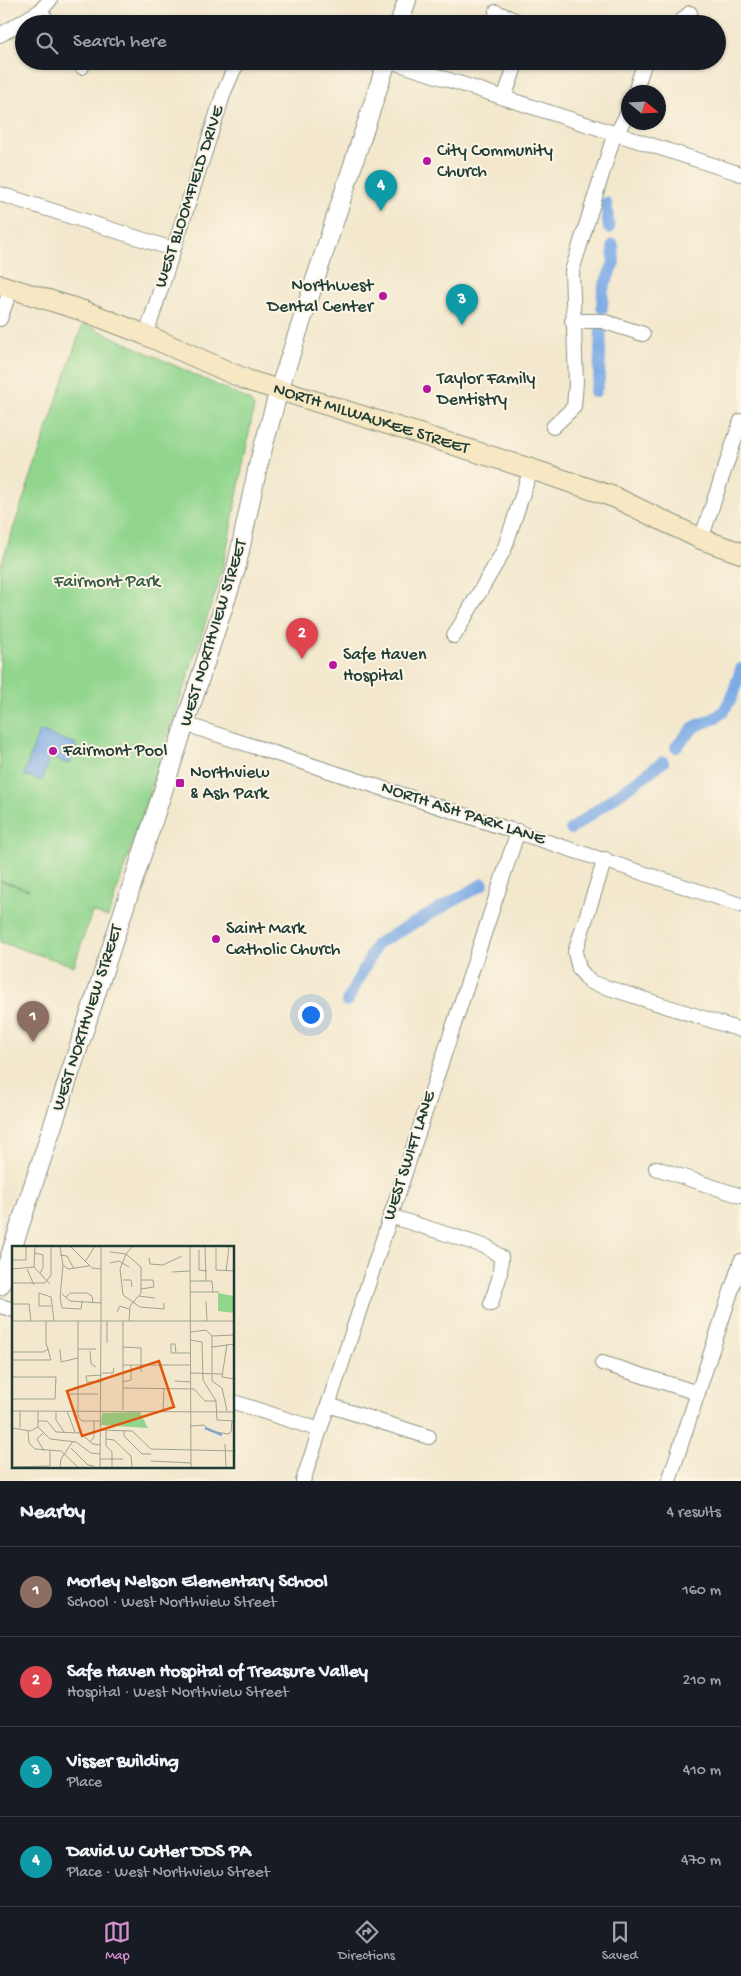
<!DOCTYPE html>
<meta charset="utf-8">
<style>
:root{--surface:#171b24;--page:#20242c;--text:#f1f3f6;--muted:#9ea1a6;--line:#363941;--accent:#d690ce}
body{margin:0;font-family:"Gochi Hand",sans-serif;background:var(--page);color:var(--text)}
.compass{position:absolute;left:621px;top:85px;width:45px;height:45px;border-radius:50%;background:var(--surface);box-shadow:0 1px 4px #0004;rotate:108deg}
.you{position:absolute;left:310px;top:1014px;width:18px;height:18px;margin:-12px;border:4px solid #fff;border-radius:50%;background:#1a73e8;box-shadow:0 0 0 8px #1a73e833}
.badge{display:grid;place-items:center;width:32px;height:32px;border-radius:50%;background:var(--accent);color:#fff;font-size:16px;font-weight:700}
.pin{position:absolute;translate:-50% -41px;filter:drop-shadow(0 1px 2px #0008)}
.pin::after{content:'';position:absolute;top:26px;width:18px;height:15px;background:inherit;clip-path:polygon(0 0,100% 0,50% 100%)}
.list{margin:0;padding:0;list-style:none}
h2{display:flex;justify-content:space-between;align-items:center;height:65px;margin:0;padding:0 20px;font-size:21px}
h2 small{font-size:16px;font-weight:400;color:var(--muted)}
.list li{display:grid;grid-template-columns:32px 1fr auto;gap:15px;align-items:center;box-sizing:border-box;height:90px;padding:0 20px;border-top:1px solid var(--line)}
.list b{display:block;font-size:19px;white-space:nowrap}
.list p{margin:0;font-size:16px;white-space:nowrap;color:var(--muted)}
.list em{font-size:16px;font-style:normal;color:var(--muted)}
.icon{flex:none;width:28px;height:28px;fill:none;stroke:currentColor;stroke-width:2;stroke-linecap:round;stroke-linejoin:round}
.map{position:relative;flex:none;width:741px;height:1481px;overflow:hidden}
.search{position:absolute;background:var(--surface);box-shadow:0 1px 4px #0004;left:15px;right:15px;top:15px;height:55px;display:flex;align-items:center;gap:12px;box-sizing:border-box;padding:0 18px;border-radius:28px;color:var(--muted);font-size:19px}
.sheet{height:425px;background:var(--surface)}
nav{display:flex;justify-content:space-around;align-items:center;box-sizing:border-box;height:70px;border-top:1px solid var(--line);background:var(--surface);font-size:14px;color:var(--muted)}
nav a{display:grid;justify-items:center;gap:2px}
nav .on{color:var(--accent)}
.map>svg:first-child{display:block}
.green{fill:#92d68e;stroke:#588a61}
.water{fill:#7caae5;stroke:#4e748c}
.lines{fill:none;stroke-linecap:round;stroke-linejoin:round}
.canal{stroke:#7caae5;stroke-width:12}
.minor-casing{stroke:#899280;stroke-width:16}
.tertiary-casing{stroke:#899280;stroke-width:20}
.secondary-casing{stroke:#899280;stroke-width:22}
.minor{stroke:#fff;stroke-width:14}
.tertiary{stroke:#fff;stroke-width:18}
.secondary{stroke:#f7e8c3;stroke-width:20}
.poi-dot{fill:#b5179e;stroke:#fcf5e5;stroke-width:2}
.labels{text-anchor:middle;dominant-baseline:central;stroke-width:4;stroke-linejoin:round;paint-order:stroke}
.poi-label{font-size:18px;fill:#1f3d34;stroke:#fcf5e5;text-anchor:start}
.street-label{font-size:18px;fill:#1f3d34;stroke:#fcf5e5}
.park-label{font-size:18px;fill:#365c46;stroke:#fcf5e5}
.inset-river{fill:none;stroke:#7caae5;stroke-width:2.5}
.inset-road{fill:none;stroke:#9ea490;stroke-width:1}
.view{fill:#de580e;fill-opacity:0.15;stroke:#de580e;stroke-width:2.5}
.inset-edge{fill:none;stroke:#1f3d34;stroke-width:2.5}
</style>
<div class="map">
<svg width="741" height="1481" viewBox="0 0 741 1481">
<rect width="100%" height="100%" fill="#fcf5e5"/>
<filter id="ink" filterUnits="userSpaceOnUse"><feTurbulence type="fractalNoise" baseFrequency=".02" numOctaves="2"/><feDisplacementMap in="SourceGraphic" scale="10" xChannelSelector="R" yChannelSelector="G"/><feConvolveMatrix kernelMatrix="1 2 1 2 8 2 1 2 1" color-interpolation-filters="sRGB"/></filter>
<filter id="wash" filterUnits="userSpaceOnUse"><feTurbulence type="fractalNoise" baseFrequency=".0096" numOctaves="4" result="noise"/><feDisplacementMap in="SourceGraphic" scale="20" xChannelSelector="R" yChannelSelector="G"/><feGaussianBlur stdDeviation="1.12" result="paint"/><feColorMatrix in="noise" values="0 0 0 0 0 0 0 0 0 0 0 0 0 0 0 0 0 1.4 0 .05"/><feComposite in="paint" operator="in"/></filter>
<g filter="url(#wash)">
<rect width="100%" height="100%" fill="#f3e8cd"/>
<path class="green" d="M 83,323 L 249,400 L 254,407 L 227,548 L 217,588 L 108,917 L 92,912 L 74,966 L 0,942 L 0,881 L 29,890 L 0,880 L 0,568 Z"/>
<path class="water" d="M 39,731 L 76,744 L 70,764 L 50,758 L 42,781 L 24,775 Z"/>
<g class="lines">
<g class="canal">
<path d="M 606,203 L 609,228"/>
<path d="M 602,308 L 603,289 L 614,262 L 613,245"/>
<path d="M 595,392 L 599,380 L 601,329"/>
<path d="M 676,747 L 694,727 L 715,718 L 723,712 L 732,697 L 741,669"/>
<path d="M 571,829 L 663,762"/>
<path d="M 347,1001 L 377,944 L 483,884"/>
</g>
</g>
</g>
<g filter="url(#ink)">
<g class="lines">
<defs>
<g id="minor">
<path d="M 40,11 L 50,24"/>
<path d="M 496,12 L 524,24"/>
<path d="M 678,24 L 690,13"/>
<path d="M 0,35 L 40,11 L 50,0"/>
<path d="M 78,61 L 82,67"/>
<path d="M 390,61 L 741,174"/>
<path d="M 635,92 L 645,61"/>
<path d="M 504,98 L 517,61"/>
<path d="M 0,194 L 173,249"/>
<path d="M 0,319 L 11,288"/>
<path d="M 572,321 L 602,321 L 643,334"/>
<path d="M 146,335 L 224,92 L 234,69 L 241,61"/>
<path d="M 553,427 L 574,407 L 576,382 L 572,271 L 612,142 L 628,112"/>
<path d="M 701,539 L 741,421"/>
<path d="M 454,636 L 504,550 L 531,469"/>
<path d="M 185,724 L 741,905"/>
<path d="M 605,859 L 575,952 L 579,969 L 590,982 L 741,1030"/>
<path d="M 656,1168 L 741,1196"/>
<path d="M 390,1216 L 487,1247 L 501,1257 L 500,1275 L 491,1304"/>
<path d="M 0,1306 L 14,1310"/>
<path d="M 602,1363 L 698,1393"/>
<path d="M 234,1402 L 320,1430"/>
<path d="M 328,1405 L 429,1437"/>
<path d="M 303,1481 L 518,831"/>
<path d="M 669,1481 L 741,1261"/>
</g>
<g id="tertiary">
<path d="M 399,24 L 407,0"/>
<path d="M 0,1286 L 236,569 L 258,466 L 279,390 L 387,61"/>
</g>
<g id="secondary">
<path id="s1" d="M 0,285 L 84,311 L 146,335 L 247,380 L 531,469 L 614,497 L 701,539 L 741,553"/>
</g>
</defs>
<use href="#minor" class="minor-casing"/>
<use href="#tertiary" class="tertiary-casing"/>
<use href="#secondary" class="secondary-casing"/>
<use href="#minor" class="minor"/>
<use href="#tertiary" class="tertiary"/>
<use href="#secondary" class="secondary"/>
</g>
</g>
<g class="poi-dot">
<circle cx="427" cy="161" r="5"/>
<circle cx="383" cy="296" r="5"/>
<circle cx="427" cy="389" r="5"/>
<circle cx="333" cy="665" r="5"/>
<circle cx="53" cy="751" r="5"/>
<rect x="175" y="778" width="10" height="10" rx="2.5"/>
<circle cx="216" cy="939" r="5"/>
</g>
<g class="labels">
<g class="poi-label">
<text x="437" y="151">City Community<tspan x="437" dy="21">Church</tspan></text>
<text x="373" y="286" text-anchor="end">Northwest<tspan x="373" dy="21">Dental Center</tspan></text>
<text x="437" y="379">Taylor Family<tspan x="437" dy="21">Dentistry</tspan></text>
<text x="343" y="655">Safe Haven<tspan x="343" dy="21">Hospital</tspan></text>
<text x="63" y="751">Fairmont Pool</text>
<text x="190" y="773">Northview<tspan x="190" dy="21">&amp; Ash Park</tspan></text>
<text x="226" y="929">Saint Mark<tspan x="226" dy="21">Catholic Church</tspan></text>
</g>
<g class="street-label">
<text transform="translate(190 197) rotate(-72)">WEST BLOOMFIELD DRIVE</text>
<text stroke="none"><textPath href="#s1" startOffset="395">NORTH MILWAUKEE STREET</textPath></text>
<text transform="translate(214 633) rotate(-73)">WEST NORTHVIEW STREET</text>
<text transform="translate(463 814) rotate(18)">NORTH ASH PARK LANE</text>
<text transform="translate(88 1018) rotate(-72)">WEST NORTHVIEW STREET</text>
<text transform="translate(410 1156) rotate(-72)">WEST SWIFT LANE</text>
</g>
<g class="park-label">
<text x="107" y="582">Fairmont Park</text>
</g>
</g>
<g transform="translate(12 1246)">
<rect width="222" height="222" fill="#f3e8cd"/>
<path d="M 206,47 L 222,50 L 222,67 L 206,65 ZM 128,166 L 136,182 L 89,179 L 90,167 Z" fill="#92d68e"/>
<path class="inset-river" d="M 193,182 L 210,189"/>
<path class="inset-road" d="M 48,0 L 51,19 L 48,52 L 50,62 L 69,63 L 70,55M 58,0 L 80,22 L 89,23M 89,0 L 89,75M 121,0 L 114,8 L 108,23 L 111,49 L 128,61 L 152,63 L 152,57M 178,0 L 179,222M 193,0 L 194,35M 204,0 L 204,24 L 223,25M 187,4 L 187,24 L 195,25M 98,6 L 114,8 L 129,21 L 129,47 L 118,60 L 117,75M 23,7 L 31,9 L 31,22 L 28,27M 48,9 L 55,10 L 62,23M 137,12 L 138,18 L 151,19 L 170,10M 0,14 L 14,14 L 14,0M 73,16 L 83,0M 98,17 L 107,15 L 117,21M 51,19 L 56,23 L 77,20M 22,21 L 38,38M 22,21 L 23,0M 0,23 L 22,21M 15,23 L 22,39M 214,25 L 217,1M 160,26 L 178,25M 111,34 L 119,34 L 120,41M 178,35 L 200,35 L 201,46M 0,37 L 33,37 L 39,29 L 39,0M 129,43 L 142,41 L 141,34 L 129,34M 178,46 L 207,46M 50,48 L 58,55 L 89,57M 127,50 L 143,52M 54,51 L 58,47 L 75,47 L 80,50 L 81,57M 194,55 L 195,75M 0,58 L 17,58 L 19,75M 39,60 L 27,60 L 27,47 L 39,51 L 42,75M 105,66 L 108,60 L 117,63M 0,75 L 223,75M 66,75 L 66,171 L 70,175 L 88,175M 95,75 L 95,97M 111,75 L 111,164M 178,86 L 194,84 L 200,90 L 223,89M 200,90 L 200,135 L 210,142 L 215,165M 178,94 L 190,96 L 191,134 L 204,155 L 205,174 L 223,175M 215,98 L 210,131 L 223,133M 111,101 L 129,102 L 129,126M 200,101 L 223,98M 48,103 L 49,116 L 66,112M 66,103 L 84,103M 78,105 L 79,118 L 84,121M 0,106 L 31,106 L 37,103M 164,107 L 163,98 L 159,98 L 159,107 L 178,107M 0,114 L 39,114 L 34,97 L 34,75M 111,119 L 178,119M 90,127 L 101,127 L 102,122M 178,127 L 210,128M 0,131 L 44,131M 163,135 L 178,136M 90,136 L 75,136 L 74,130 L 90,129M 111,136 L 119,134 L 119,119M 111,142 L 182,143 L 193,155 L 204,155M 57,148 L 86,148M 0,153 L 43,153 L 44,131M 0,165 L 223,166M 8,165 L 8,182M 26,165 L 26,181 L 38,193 L 64,196 L 79,207 L 88,208M 44,165 L 44,174 L 52,186M 55,165 L 63,186M 151,165 L 152,142M 26,175 L 35,175 L 44,186 L 68,187 L 81,198 L 88,199M 178,180 L 192,179 L 198,185 L 216,188 L 219,186 L 220,175M 0,182 L 18,185 L 26,181M 88,184 L 120,185 L 139,203 L 223,205M 94,184 L 94,200 L 100,206 L 100,222M 112,184 L 112,190 L 130,208 L 139,208M 16,185 L 17,197 L 23,203 L 49,205 L 67,222M 31,187 L 25,193 L 32,205M 94,193 L 102,194 L 119,210 L 120,222M 78,196 L 82,191 L 82,175M 213,198 L 214,222M 59,202 L 76,219 L 82,220M 88,213 L 111,213M 139,215 L 179,217M 0,221 L 38,220 L 38,204M 48,222 L 49,213 L 61,195M 88,222 L 89,75"/>
<path class="view" d="M 147,115 L 162,161 L 70,190 L 55,145 Z"/>
<rect width="222" height="222" class="inset-edge"/>
</g>
</svg>
<svg class="compass" viewBox="-18 -18 36 36"><path d="M0-13l5 13h-10z" fill="#e53935"/><path d="M0 13l5-13h-10z" fill="#9ea1a6"/></svg>
<div class="you"></div>
<div class="pin badge" style="left:33px;top:1042px;background:#8d6e63">1</div>
<div class="pin badge" style="left:302px;top:659px;background:#e0444e">2</div>
<div class="pin badge" style="left:462px;top:325px;background:#0f9aa8">3</div>
<div class="pin badge" style="left:381px;top:211px;background:#0f9aa8">4</div>
<div class="search"><svg class="icon" aria-label="search" viewBox="0 0 24 24"><circle cx="10" cy="10" r="6"/><path d="M15 15l6 6"/></svg>Search here</div>
</div>
<section class="sheet">
<h2>Nearby<small>4 results</small></h2>
<ul class="list">
<li><span class="badge" style="background:#8d6e63">1</span><div><b>Morley Nelson Elementary School</b><p>School · West Northview Street</p></div><em>160 m</em></li>
<li><span class="badge" style="background:#e0444e">2</span><div><b>Safe Haven Hospital of Treasure Valley</b><p>Hospital · West Northview Street</p></div><em>210 m</em></li>
<li><span class="badge" style="background:#0f9aa8">3</span><div><b>Visser Building</b><p>Place</p></div><em>410 m</em></li>
<li><span class="badge" style="background:#0f9aa8">4</span><div><b>David W Cutler DDS PA</b><p>Place · West Northview Street</p></div><em>470 m</em></li>
</ul>
</section>
<nav>
<a class="on"><svg class="icon" aria-label="map" viewBox="0 0 24 24"><path d="M3 6l6-2 6 2 6-2v14l-6 2-6-2-6 2zM9 4v14M15 6v14"/></svg>Map</a>
<a><svg class="icon" aria-label="directions" viewBox="0 0 24 24"><path d="M12 3l9 9-9 9-9-9zM9 14v-3h6M13 9l2 2-2 2"/></svg>Directions</a>
<a><svg class="icon" aria-label="saved" viewBox="0 0 24 24"><path d="M7 4h10v16l-5-4-5 4z"/></svg>Saved</a>
</nav>
